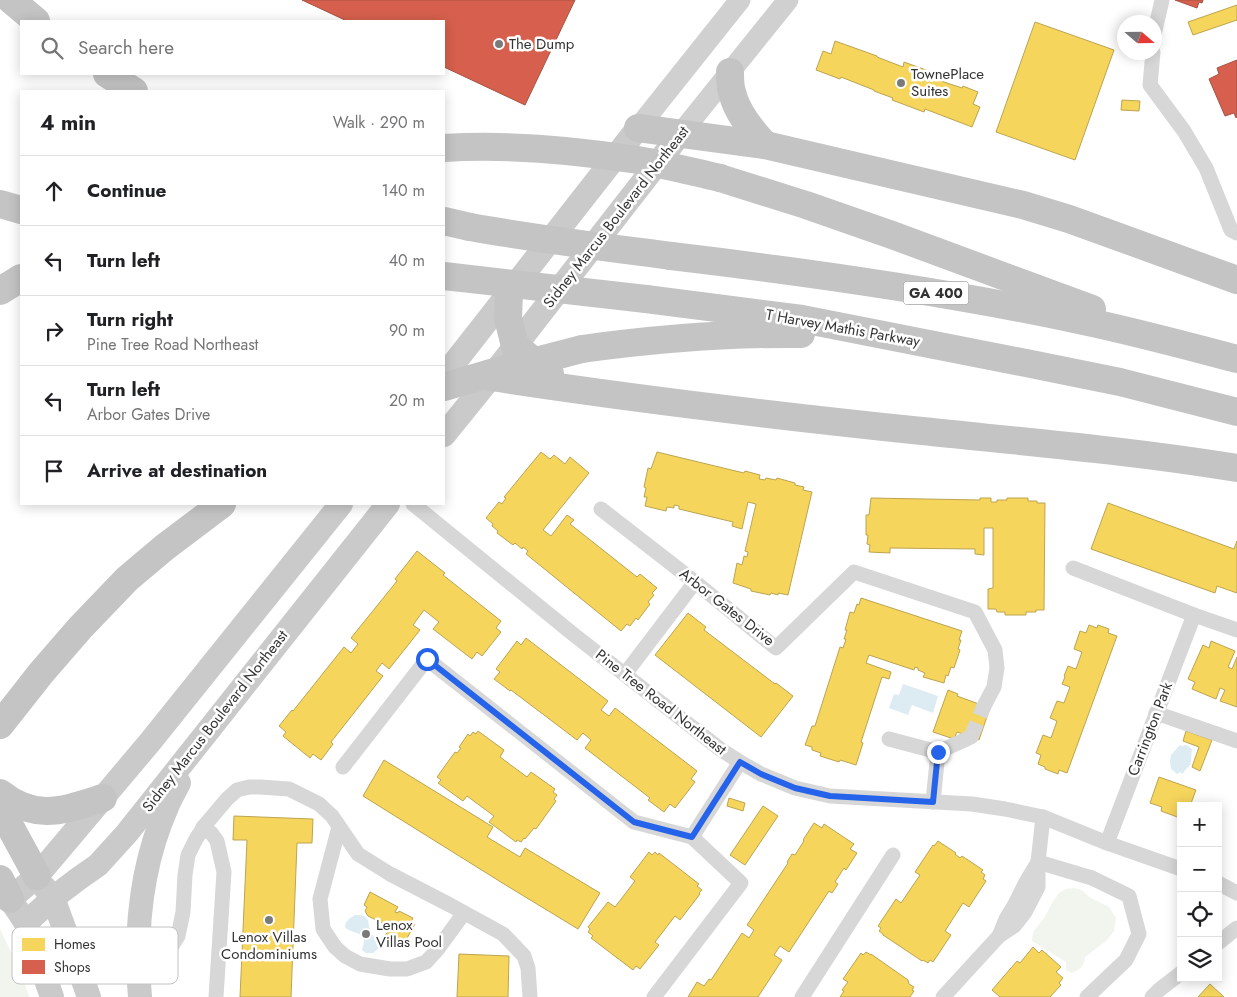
<!DOCTYPE html>
<meta charset="utf-8">
<style>
:root{--surface:#fff;--page:#f6f6f6;--text:#202124;--muted:#757577;--line:#e0e0e0}
body{margin:0;font-family:Jost,sans-serif;background:var(--page);color:var(--text)}
.controls{position:absolute;right:15px;bottom:15px;display:grid;overflow:hidden;border-radius:0px;box-shadow:0 2px 12px #0003}
.controls button{width:45px;height:45px;display:grid;place-items:center;padding:0;border:0;border-bottom:1px solid var(--line);background:var(--surface);color:var(--text);font:25px sans-serif}
.compass{position:absolute;left:1117px;top:15px;width:45px;height:45px;border-radius:50%;background:var(--surface);box-shadow:0 2px 12px #0003;rotate:110deg}
.stop{position:absolute;width:15px;height:15px;margin:-11px;border:4px solid #2563eb;border-radius:50%;background:#fff}
.stop.end{background:#2563eb;border-color:#fff;box-shadow:0 1px 5px #0008}
.list{margin:0;padding:0;list-style:none}
h2{display:flex;justify-content:space-between;align-items:center;height:65px;margin:0;padding:0 20px;font-size:21px}
h2 small{font-size:16px;font-weight:400;color:var(--muted)}
.list li{display:grid;grid-template-columns:32px 1fr auto;gap:15px;align-items:center;box-sizing:border-box;height:70px;padding:0 20px;border-top:1px solid var(--line)}
.list b{display:block;font-size:19px;white-space:nowrap}
.list p{margin:0;font-size:16px;white-space:nowrap;color:var(--muted)}
.list em{font-size:16px;font-style:normal;color:var(--muted)}
.icon{flex:none;width:28px;height:28px;fill:none;stroke:currentColor;stroke-width:2;stroke-linecap:round;stroke-linejoin:round}
.map{position:relative;flex:none;width:1237px;height:997px;overflow:hidden}
.search{position:absolute;background:var(--surface);box-shadow:0 2px 12px #0003;left:20px;top:20px;width:425px;height:55px;display:flex;align-items:center;gap:12px;box-sizing:border-box;padding:0 18px;border-radius:0px;color:var(--muted);font-size:19px}
.panel{position:absolute;background:var(--surface);box-shadow:0 2px 12px #0003;left:20px;top:90px;width:425px;height:415px;border-radius:0px}
.map>svg:first-child{display:block}
.green{fill:#f1f5ed}
.water{fill:#ddebf3}
.homes{fill:#f6d55c;stroke:#bca450}
.shops{fill:#d6604d;stroke:#a55245}
.lines{fill:none;stroke-linecap:round;stroke-linejoin:round}
.minor-tunnel{stroke:#d6d6d6;stroke-width:15;stroke-dasharray:15 8;stroke-linecap:butt}
.minor{stroke:#d7d7d7;stroke-width:15}
.secondary{stroke:#d0d0d0;stroke-width:21}
.primary{stroke:#cacaca;stroke-width:24}
.motorway{stroke:#c4c4c4;stroke-width:28}
.motorway-bridge{stroke:#c4c4c4;stroke-width:28}
.route{stroke:#2563eb;stroke-width:6}
.poi-dot{fill:#7a7a7a;stroke:#fff;stroke-width:2}
.labels{text-anchor:middle;dominant-baseline:central;stroke-width:5;stroke-linejoin:round;paint-order:stroke}
.shield{fill:#fff;stroke:#707070;stroke-width:1}
.shield-label{font-size:14px;font-weight:bold;fill:#333}
.poi-label{font-size:15px;fill:#333;stroke:#fff;text-anchor:start}
.street-label{font-size:15px;fill:#333;stroke:#fff}
.key{fill:#fff;stroke:#c2c2c2;stroke-width:1}
.key-label{font-size:14px;fill:#333}
</style>
<div class="map">
<svg width="1237" height="997" viewBox="0 0 1237 997">
<rect width="100%" height="100%" fill="#fff"/>
<g class="green">
<path d="M 1075,888 L 1083,891 L 1089,897 L 1109,907 L 1116,918 L 1114,931 L 1106,941 L 1085,957 C 1084,966 1081,969 1072,973 L 1066,970 L 1066,962 L 1032,941 L 1033,932 L 1045,917 L 1052,903 L 1059,893 L 1066,889 Z"/>
<path d="M 0,929 L 22,975 L 29,997 L 0,997 Z"/>
</g>
<g class="water">
<path d="M 903,684 L 938,696 L 933,713 L 912,705 L 908,715 L 889,708 L 894,694 L 899,695 Z"/>
<path d="M 1180,745 L 1182,746 L 1186,745 L 1192,749 C 1191,754 1192,760 1190,765 C 1188,768 1185,769 1183,774 L 1180,772 L 1177,774 L 1171,769 L 1170,761 L 1171,755 Z"/>
<path d="M 355,915 C 373,914 366,925 372,934 C 377,940 380,941 378,949 L 373,953 L 366,953 L 362,950 C 362,947 364,945 364,942 C 364,931 351,934 345,927 C 345,921 350,918 355,915 Z"/>
</g>
<g class="homes">
<path d="M 1237,5 L 1237,20 L 1193,35 L 1188,22 Z"/>
<path d="M 1035,22 L 1114,50 L 1075,160 L 996,132 Z"/>
<path d="M 835,41 L 877,56 L 877,57 L 903,67 L 904,62 L 937,74 L 935,79 L 962,88 L 963,86 L 978,92 L 973,104 L 980,107 L 972,127 L 925,109 L 924,112 L 892,100 L 893,98 L 874,91 L 874,90 L 841,77 L 840,79 L 816,70 L 823,51 L 831,54 Z"/>
<path d="M 1122,100 L 1140,101 L 1139,111 L 1121,110 Z"/>
<path d="M 541,452 L 550,459 L 554,455 L 565,464 L 570,457 L 589,473 L 543,530 L 551,536 L 567,515 L 574,520 L 570,524 L 637,577 L 640,574 L 657,588 L 652,593 L 654,595 L 648,602 L 650,604 L 638,620 L 636,618 L 630,626 L 627,624 L 621,631 L 526,554 L 528,551 L 523,547 L 522,549 L 515,543 L 513,545 L 497,533 L 498,531 L 492,526 L 493,524 L 486,518 L 499,502 L 502,504 L 506,498 L 504,497 Z"/>
<path d="M 657,452 L 744,473 L 745,471 L 760,475 L 759,479 L 765,480 L 766,478 L 776,480 L 777,478 L 795,483 L 795,485 L 804,487 L 803,490 L 812,492 L 788,595 L 778,593 L 778,595 L 771,593 L 770,595 L 751,591 L 751,589 L 733,583 L 737,563 L 742,565 L 744,556 L 747,557 L 748,552 L 745,551 L 756,504 L 748,502 L 742,529 L 732,526 L 733,522 L 679,509 L 679,506 L 674,505 L 674,508 L 667,507 L 666,511 L 645,506 L 647,497 L 644,497 L 646,488 L 644,487 L 648,468 L 651,469 Z"/>
<path d="M 871,498 L 980,500 L 980,498 L 991,498 L 991,502 L 997,502 L 997,500 L 1007,500 L 1007,498 L 1028,498 L 1028,501 L 1037,501 L 1037,503 L 1045,503 L 1044,610 L 1036,610 L 1036,612 L 1026,612 L 1026,615 L 1005,615 L 1005,612 L 997,612 L 996,609 L 988,609 L 988,589 L 993,588 L 993,528 L 984,528 L 984,555 L 975,554 L 975,549 L 890,548 L 890,553 L 869,552 L 870,545 L 867,544 L 868,535 L 866,535 L 866,515 L 869,515 Z"/>
<path d="M 1108,503 L 1234,549 L 1237,541 L 1237,593 L 1217,586 L 1215,593 L 1091,549 Z"/>
<path d="M 417,551 L 445,573 L 443,575 L 501,621 L 496,628 L 501,632 L 482,656 L 477,652 L 472,659 L 433,629 L 439,622 L 424,610 L 413,625 L 420,630 L 389,669 L 382,663 L 376,671 L 383,676 L 331,742 L 333,744 L 321,760 L 313,754 L 310,758 L 283,736 L 286,732 L 279,726 L 292,710 L 293,711 L 344,647 L 351,653 L 358,644 L 351,638 L 397,581 L 395,579 Z"/>
<path d="M 861,598 L 962,631 L 959,640 L 961,640 L 958,649 L 960,650 L 954,668 L 951,667 L 948,676 L 946,675 L 944,683 L 923,677 L 925,673 L 918,670 L 918,668 L 915,667 L 914,670 L 869,655 L 866,663 L 891,672 L 889,679 L 882,677 L 861,742 L 863,743 L 856,765 L 840,760 L 839,762 L 820,756 L 821,753 L 812,750 L 812,747 L 805,745 L 812,726 L 815,726 L 840,647 L 843,648 L 846,639 L 844,639 L 847,630 L 845,630 L 850,612 L 854,613 L 857,604 L 859,605 Z"/>
<path d="M 688,613 L 706,627 L 704,630 L 775,684 L 776,683 L 793,696 L 761,737 L 655,655 Z"/>
<path d="M 1089,625 L 1097,628 L 1098,625 L 1109,629 L 1108,633 L 1117,636 L 1067,773 L 1059,770 L 1058,774 L 1045,769 L 1045,767 L 1038,764 L 1041,755 L 1036,753 L 1043,735 L 1051,738 L 1057,721 L 1050,718 L 1057,701 L 1064,703 L 1070,687 L 1062,684 L 1065,677 L 1064,676 L 1068,666 L 1076,669 L 1082,652 L 1074,649 L 1080,631 L 1086,633 Z"/>
<path d="M 526,638 L 608,701 L 601,710 L 609,716 L 615,708 L 697,771 L 691,779 L 695,782 L 675,808 L 670,804 L 664,812 L 648,800 L 650,798 L 585,748 L 591,740 L 583,733 L 577,740 L 511,690 L 510,691 L 494,679 L 500,672 L 496,669 L 517,641 L 521,645 Z"/>
<path d="M 1211,641 L 1235,651 L 1228,667 L 1232,669 L 1237,657 L 1237,707 L 1220,701 L 1225,690 L 1220,688 L 1216,699 L 1192,689 L 1195,682 L 1188,679 L 1203,645 L 1209,648 Z"/>
<path d="M 948,690 L 958,694 L 957,696 L 990,708 L 979,740 L 957,732 L 954,739 L 933,732 Z"/>
<path d="M 478,731 L 504,750 L 500,757 L 527,777 L 531,772 L 555,789 L 553,792 L 557,795 L 554,799 L 556,801 L 536,829 L 534,828 L 525,839 L 524,838 L 521,842 L 517,840 L 516,842 L 489,822 L 494,816 L 467,796 L 463,801 L 438,783 L 441,780 L 437,777 L 455,752 L 457,753 L 461,748 L 459,747 L 468,734 L 470,736 L 473,732 L 476,734 Z"/>
<path d="M 1186,731 L 1212,740 L 1200,771 L 1192,767 L 1199,747 L 1183,741 Z"/>
<path d="M 384,760 L 493,827 L 487,837 L 520,857 L 525,848 L 600,893 L 578,929 L 504,884 L 363,796 Z"/>
<path d="M 1159,777 L 1196,790 L 1190,806 L 1181,806 L 1180,818 L 1161,811 L 1162,807 L 1150,803 Z"/>
<path d="M 729,798 L 745,803 L 743,811 L 727,806 Z"/>
<path d="M 763,806 L 778,816 L 745,865 L 730,855 Z"/>
<path d="M 234,816 L 313,819 L 312,843 L 297,843 L 291,997 L 240,997 L 247,840 L 233,840 Z"/>
<path d="M 814,823 L 822,828 L 824,824 L 854,844 L 850,849 L 857,853 L 846,870 L 844,868 L 835,882 L 838,884 L 832,893 L 829,891 L 789,952 L 780,946 L 774,955 L 782,960 L 758,997 L 688,997 L 697,982 L 704,986 L 709,979 L 711,980 L 742,933 L 749,938 L 754,930 L 747,925 L 788,863 L 787,862 L 792,854 L 795,855 L 804,841 L 803,840 Z"/>
<path d="M 938,841 L 956,853 L 955,854 L 960,858 L 962,856 L 983,870 L 981,872 L 985,875 L 983,879 L 986,881 L 969,907 L 963,903 L 945,931 L 951,935 L 933,962 L 930,960 L 928,963 L 923,960 L 922,961 L 883,935 L 883,934 L 879,931 L 881,928 L 878,926 L 896,899 L 901,903 L 920,875 L 915,872 L 933,845 L 934,846 Z"/>
<path d="M 649,852 L 652,855 L 655,852 L 658,855 L 659,853 L 699,884 L 697,886 L 702,890 L 699,893 L 700,894 L 680,920 L 675,916 L 655,942 L 659,945 L 640,969 L 636,966 L 633,970 L 591,938 L 593,936 L 588,932 L 590,929 L 588,927 L 608,902 L 615,907 L 635,881 L 630,877 Z"/>
<path d="M 370,892 L 398,907 L 395,912 L 398,913 L 399,911 L 413,918 L 411,922 L 415,924 L 402,947 L 385,940 L 384,937 L 390,929 L 388,924 L 386,922 L 382,923 L 368,916 L 365,911 L 367,907 L 364,905 Z"/>
<path d="M 1033,947 L 1039,953 L 1042,950 L 1061,967 L 1056,972 L 1063,978 L 1059,983 L 1061,985 L 1050,997 L 1000,997 L 992,990 L 1017,961 L 1020,963 Z"/>
<path d="M 866,952 L 871,955 L 871,954 L 908,980 L 909,984 L 914,987 L 912,990 L 914,991 L 910,997 L 840,997 L 844,991 L 842,990 L 848,982 L 843,979 L 861,953 L 863,955 Z"/>
<path d="M 459,954 L 509,956 L 508,997 L 457,997 Z"/>
<path d="M 1210,984 L 1224,997 L 1198,997 Z"/>
</g>
<g class="shops">
<path d="M 302,0 L 575,0 L 525,105 L 444,67 L 444,21 L 347,21 Z"/>
<path d="M 1175,0 L 1203,0 L 1202,3 L 1199,2 L 1197,8 Z"/>
<path d="M 1237,60 L 1237,117 L 1236,118 L 1234,113 L 1225,116 L 1209,79 L 1219,74 L 1217,68 Z"/>
</g>
<g class="lines">
<path class="minor-tunnel" d="M 971,737 L 984,706"/>
<g class="minor">
<path d="M 1154,35 L 1162,0"/>
<path d="M 1153,52 L 1150,85 L 1184,131 L 1206,168 L 1231,230 L 1237,233"/>
<path d="M 413,504 L 573,634 L 720,749 L 740,762 L 761,774 L 795,788 L 830,796 L 972,804 L 1005,809 L 1043,817 L 1107,843 L 1181,869"/>
<path d="M 601,509 L 695,582 L 776,648 L 854,572 L 975,612 L 995,650 L 997,668 L 994,687 L 984,706"/>
<path d="M 1073,568 L 1194,615 L 1237,630"/>
<path d="M 625,674 L 695,582"/>
<path d="M 1156,713 L 1237,741"/>
<path d="M 889,739 L 938,752"/>
<path d="M 343,767 L 427,659 L 634,822 L 692,837 L 741,883 L 654,997"/>
<path d="M 933,802 L 938,752 L 971,737"/>
<path d="M 203,827 L 212,834 L 217,841 L 224,872 L 216,997"/>
<path d="M 339,827 L 320,899 L 323,929 L 335,947 L 345,956 L 360,964 L 390,969 L 407,969 L 426,962 L 437,950 L 464,913"/>
<path d="M 692,837 L 740,762"/>
<path d="M 1107,843 L 1194,615"/>
<path d="M 1038,862 L 1092,878 L 1129,896 L 1139,934 L 1126,960 L 1087,997"/>
<path d="M 1218,883 L 1237,893"/>
<path d="M 999,936 L 1006,919 L 1014,906 L 1026,882 L 1038,862"/>
<path d="M 1218,943 L 1237,928"/>
<path d="M 138,959 L 151,957 L 165,951 L 173,944 L 178,936 L 183,912 L 185,875 L 188,855 L 196,839 L 205,825 L 227,799 L 237,790 L 249,787 L 260,787 L 289,789 L 319,804 L 332,816 L 358,854 L 390,874 L 450,905 L 503,934 L 524,956 L 528,968 L 530,997"/>
<path d="M 802,997 L 893,855"/>
<path d="M 943,997 L 999,936 L 1014,926 L 1025,912 L 1038,887 L 1038,862 L 1043,817"/>
<path d="M 1152,997 L 1159,990 L 1181,973"/>
</g>
<g class="secondary">
<path d="M 638,128 L 740,0"/>
<path d="M 681,133 L 788,0"/>
</g>
<g class="primary">
<path d="M 444,376 L 638,128"/>
<path d="M 444,435 L 491,377 L 681,133"/>
<path d="M 45,888 L 53,898 L 75,958 L 89,997"/>
<path d="M 26,923 L 53,898 L 78,879 L 98,865 L 127,833 L 388,504"/>
<path d="M 52,997 L 26,923 L 10,899 L 37,876 L 150,742 L 341,504"/>
<path d="M 140,997 C 139,984 138,971 138,958 C 138,908 146,854 167,807 C 170,799 175,791 179,783"/>
</g>
<g class="motorway">
<path d="M 11,0 L 36,21"/>
<path d="M 730,72 C 730,79 730,86 732,92 C 737,113 751,129 765,145"/>
<path d="M 107,74 L 134,91"/>
<path d="M 638,128 L 765,145 L 1023,205 L 1069,219 L 1116,236 L 1237,280"/>
<path d="M 720,178 L 806,205 L 892,235 L 1092,309"/>
<path d="M 0,204 L 21,210"/>
<path d="M 444,221 L 470,227"/>
<path d="M 671,256 C 807,272 944,291 1079,320 C 1132,331 1184,345 1237,359"/>
<path d="M 0,291 L 21,278"/>
<path d="M 509,292 L 508,318 L 515,346 L 550,374"/>
<path d="M 646,299 L 802,319 L 1036,365 L 1120,382 L 1237,412"/>
<path d="M 582,349 C 655,339 727,333 801,334"/>
<path d="M 491,377 C 634,399 778,416 922,431 C 1027,442 1133,451 1237,468"/>
<path d="M 0,725 L 41,673 L 80,628 L 127,579 L 165,547 L 222,504"/>
<path d="M 0,793 C 36,822 64,810 103,798"/>
<path d="M 0,808 L 37,876"/>
<path d="M 0,879 L 10,899"/>
</g>
<g class="motorway-bridge">
<path d="M 444,148 C 508,144 574,150 638,160 C 666,165 693,172 720,178"/>
<path d="M 470,227 C 537,239 603,247 671,256"/>
<path d="M 444,276 L 646,299"/>
<path d="M 444,387 L 501,370 L 582,349"/>
</g>
</g>
<g class="lines">
<path class="route" d="M 427,659 L 634,822 L 692,837 L 740,762 L 761,774 L 795,788 L 830,796 L 933,802 L 938,752"/>
</g>
<g class="poi-dot">
<circle cx="499" cy="44" r="5"/>
<circle cx="901" cy="83" r="5"/>
<circle cx="269" cy="920" r="5"/>
<circle cx="366" cy="934" r="5"/>
</g>
<g class="labels">
<rect class="shield" x="903.5" y="281.5" width="65" height="23" rx="4"/>
<g class="shield-label">
<text x="936" y="293">GA 400</text>
</g>
<g class="poi-label">
<text x="509" y="44">The Dump</text>
<text x="911" y="74">TownePlace<tspan x="911" dy="17">Suites</tspan></text>
<text x="376" y="925">Lenox<tspan x="376" dy="17">Villas Pool</tspan></text>
<text x="269" y="937" text-anchor="middle">Lenox Villas<tspan x="269" dy="17">Condominiums</tspan></text>
</g>
<g class="street-label">
<text transform="translate(616 217) rotate(-52)">Sidney Marcus Boulevard Northeast</text>
<text transform="translate(843 328) rotate(10)">T Harvey Mathis Parkway</text>
<text transform="translate(727 607) rotate(38)">Arbor Gates Drive</text>
<text transform="translate(661 702) rotate(38)">Pine Tree Road Northeast</text>
<text transform="translate(215 721) rotate(-52)">Sidney Marcus Boulevard Northeast</text>
<text transform="translate(1150 729) rotate(-69)">Carrington Park</text>
</g>
</g>
<rect x="12" y="927" width="166" height="57" rx="8" class="key"/>
<rect x="22" y="938" width="23" height="13" fill="#f6d55c"/>
<rect x="22" y="960" width="23" height="14" fill="#d6604d"/>
<g class="key-label">
<text x="54" y="949">Homes</text>
<text x="54" y="972">Shops</text>
</g>
</svg>
<div class="controls">
<button>+</button>
<button>−</button>
<button><svg class="icon" aria-label="locate" viewBox="0 0 24 24"><circle cx="12" cy="12" r="6"/><path d="M12 2v4M12 18v4M2 12h4M18 12h4"/></svg></button>
<button><svg class="icon" aria-label="layers" viewBox="0 0 24 24"><path d="M12 4l9 5-9 5-9-5zM3 14l9 5 9-5"/></svg></button>
</div>
<svg class="compass" viewBox="-18 -18 36 36"><path d="M0-13l5 13h-10z" fill="#e53935"/><path d="M0 13l5-13h-10z" fill="#757577"/></svg>
<div class="stop" style="left:427px;top:659px"></div>
<div class="stop end" style="left:938px;top:752px"></div>
<div class="search"><svg class="icon" aria-label="search" viewBox="0 0 24 24"><circle cx="10" cy="10" r="6"/><path d="M15 15l6 6"/></svg>Search here</div>
<section class="panel">
<h2>4 min<small>Walk · 290 m</small></h2>
<ul class="list">
<li><svg class="icon" aria-label="ahead" viewBox="0 0 24 24"><path d="M12 20V5M6 11l6-6 6 6"/></svg><div><b>Continue</b></div><em>140 m</em></li>
<li><svg class="icon" aria-label="left" viewBox="0 0 24 24"><path d="M17 20v-9H6M10 6l-5 5 5 5"/></svg><div><b>Turn left</b></div><em>40 m</em></li>
<li><svg class="icon" aria-label="right" viewBox="0 0 24 24"><path d="M7 20v-9h11M14 6l5 5-5 5"/></svg><div><b>Turn right</b><p>Pine Tree Road Northeast</p></div><em>90 m</em></li>
<li><svg class="icon" aria-label="left" viewBox="0 0 24 24"><path d="M17 20v-9H6M10 6l-5 5 5 5"/></svg><div><b>Turn left</b><p>Arbor Gates Drive</p></div><em>20 m</em></li>
<li><svg class="icon" aria-label="arrive" viewBox="0 0 24 24"><path d="M6 21V4h12l-3 4 3 4H6"/></svg><div><b>Arrive at destination</b></div></li>
</ul>
</section>
</div>
